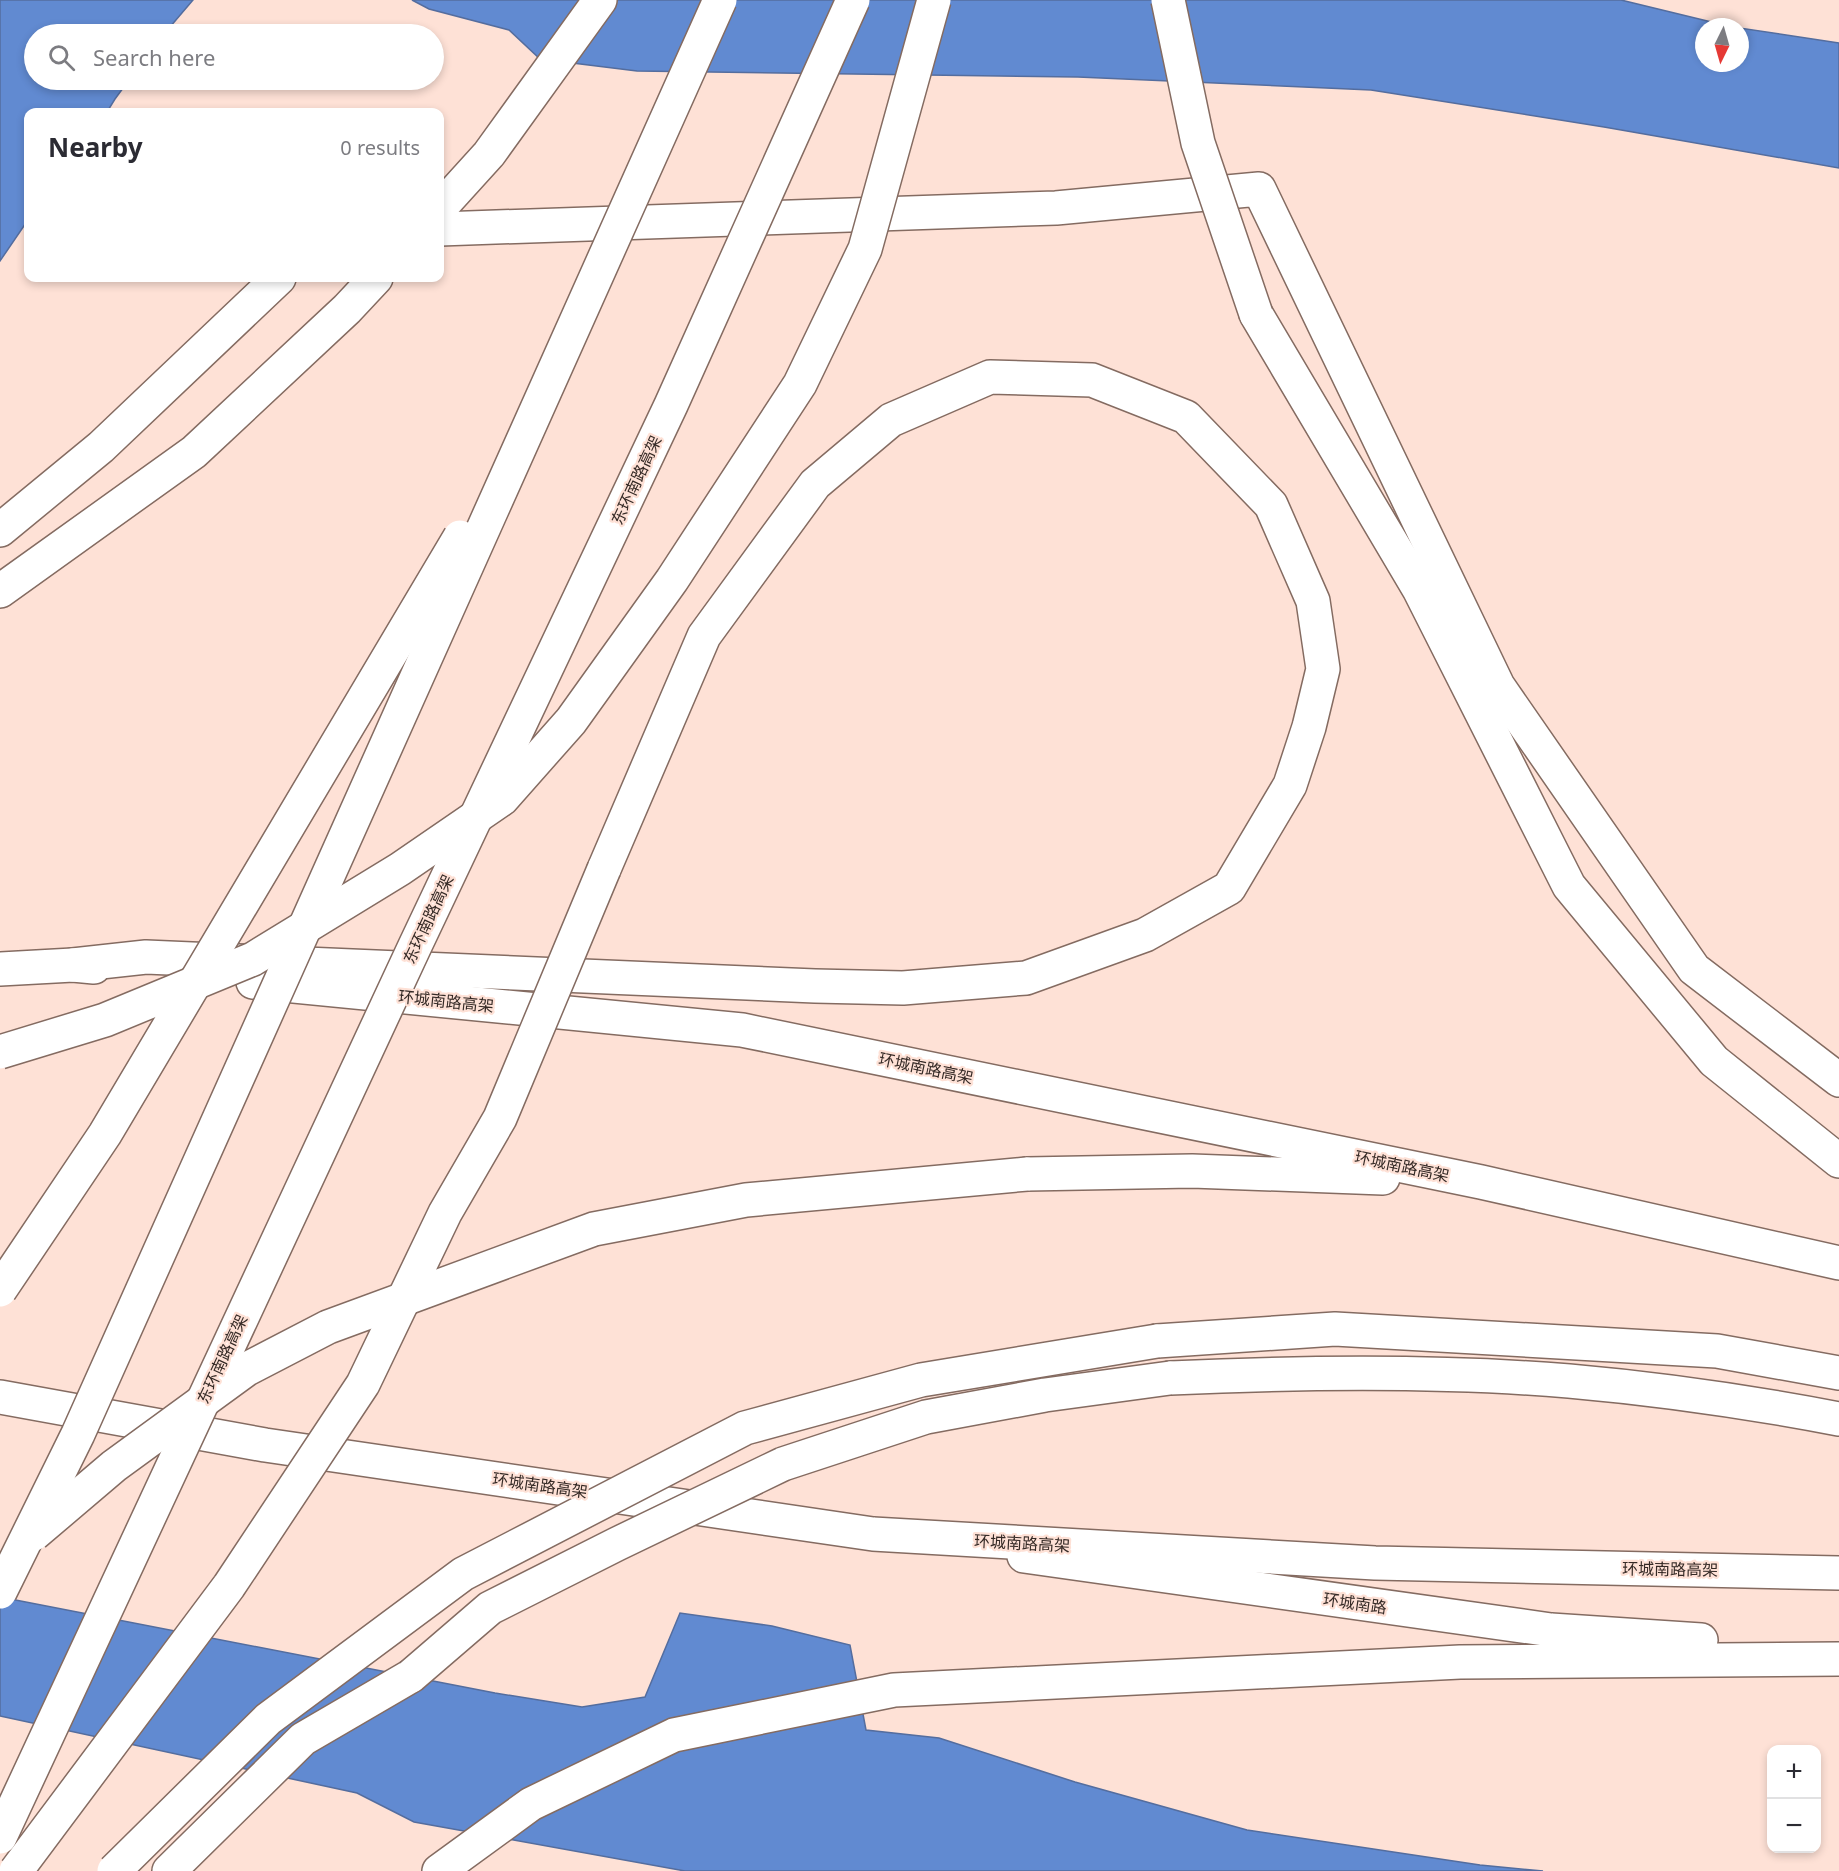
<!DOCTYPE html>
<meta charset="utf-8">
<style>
:root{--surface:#fff;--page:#f2f2f3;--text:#2b2b33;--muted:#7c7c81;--line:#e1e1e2}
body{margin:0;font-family:"Noto Sans","Noto Sans SC",sans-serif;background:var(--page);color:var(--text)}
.controls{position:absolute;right:18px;bottom:18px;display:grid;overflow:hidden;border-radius:12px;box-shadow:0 3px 9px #0003}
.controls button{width:54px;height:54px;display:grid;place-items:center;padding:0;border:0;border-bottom:2px solid var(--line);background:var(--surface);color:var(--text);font:30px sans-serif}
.compass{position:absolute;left:1695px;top:18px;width:54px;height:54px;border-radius:50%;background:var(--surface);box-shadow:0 3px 9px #0003;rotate:185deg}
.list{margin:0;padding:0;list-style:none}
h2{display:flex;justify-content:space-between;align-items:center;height:78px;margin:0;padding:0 24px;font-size:26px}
h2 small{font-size:20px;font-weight:400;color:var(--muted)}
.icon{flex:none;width:33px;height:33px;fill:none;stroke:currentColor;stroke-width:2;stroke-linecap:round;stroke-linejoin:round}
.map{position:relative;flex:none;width:1839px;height:1871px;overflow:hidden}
.search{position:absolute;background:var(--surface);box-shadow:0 3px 9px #0003;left:24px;top:24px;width:420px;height:66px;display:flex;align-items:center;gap:15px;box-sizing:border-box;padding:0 21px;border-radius:33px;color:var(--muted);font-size:22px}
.panel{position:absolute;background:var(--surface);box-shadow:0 3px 9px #0003;left:24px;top:108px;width:420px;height:174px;border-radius:12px}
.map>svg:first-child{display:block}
.water{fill:#618ad1;stroke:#546d9e;stroke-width:1.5}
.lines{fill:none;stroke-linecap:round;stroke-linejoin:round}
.primary-casing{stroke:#846b61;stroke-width:36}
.trunk-casing{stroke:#846b61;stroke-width:36}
.primary{stroke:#fff;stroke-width:33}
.trunk{stroke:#fff;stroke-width:33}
.primary-bridge-casing{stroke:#846b61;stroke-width:36;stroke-linecap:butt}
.trunk-bridge-casing{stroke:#846b61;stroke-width:36;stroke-linecap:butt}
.primary-bridge{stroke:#fff;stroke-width:33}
.trunk-bridge{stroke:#fff;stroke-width:33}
.labels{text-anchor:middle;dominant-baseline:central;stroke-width:4.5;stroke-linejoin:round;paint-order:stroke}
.street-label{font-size:16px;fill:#352a26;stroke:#fee1d6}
</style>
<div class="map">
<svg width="1839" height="1871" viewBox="0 0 1839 1871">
<rect width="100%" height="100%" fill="#fee1d6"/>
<g class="water">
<path d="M 0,0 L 193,0 L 164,34 L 34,34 L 34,80 L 129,80 L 115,99 L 107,112 L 28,112 L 28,220 L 0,261 Z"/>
<path d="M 412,0 L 1621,0 L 1732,27 L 1704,27 L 1704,63 L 1740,63 L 1740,28 L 1839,43 L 1839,168 L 1604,127 L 1371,90 L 1078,77 L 637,71 L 540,59 L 509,30 L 429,9 Z"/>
<path d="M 0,1597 L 495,1693 L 582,1707 L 645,1697 L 680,1613 L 772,1626 L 850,1645 L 866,1730 L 939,1738 L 1075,1782 L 1247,1830 L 1480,1865 L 1543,1871 L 685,1871 L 414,1822 L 357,1793 L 0,1716 Z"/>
</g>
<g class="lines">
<defs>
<g id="primary">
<path d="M 440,229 L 1056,208 L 1259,189 L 1498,686 L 1694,969 L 1839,1080"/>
<path d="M 0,530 L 101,447 L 279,278"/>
<path d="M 1157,1341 L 1335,1329 L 1717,1351 L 1839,1373"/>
<path d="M 1024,1556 L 1551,1630 L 1701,1640"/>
<path d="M 439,1871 L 531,1804 L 674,1735 L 894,1690 L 1460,1662 L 1839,1659"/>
</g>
<g id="trunk">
<path d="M 440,208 L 489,154 L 600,0"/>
<path d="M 1256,314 L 1419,589 L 1569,886 L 1714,1061 L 1839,1161"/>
<path d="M 0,591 L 194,452 L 347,309 L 376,278"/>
<path d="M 73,965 L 146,957 L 815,986 L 903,988 L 1026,978 L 1145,935 L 1229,888 L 1290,785 L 1309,727 L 1323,669 L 1313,601 L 1271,505 L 1186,417 L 1092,380 L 990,377 L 891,420 L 815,484 L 704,636 L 604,869"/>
<path d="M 0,969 L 73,965 L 94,967"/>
<path d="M 253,982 L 742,1030 L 1481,1182 L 1839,1263"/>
<path d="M 1027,1174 L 1192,1171 L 1383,1178"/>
<path d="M 1170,1378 C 1302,1372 1437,1370 1569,1381 C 1660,1389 1750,1402 1839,1419"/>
<path d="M 0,1397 L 265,1445 L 873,1534 L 1375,1563 L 1839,1573"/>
<path d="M 169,1871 L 303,1739 L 411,1676"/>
</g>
</defs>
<use href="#primary" class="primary-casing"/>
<use href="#trunk" class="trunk-casing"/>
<use href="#primary" class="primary"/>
<use href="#trunk" class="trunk"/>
<defs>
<path id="primary-bridge" d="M 114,1871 L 268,1719 L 463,1574 L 745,1428 L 921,1380 L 1157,1341"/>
<g id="trunk-bridge">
<path d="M 1168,0 L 1198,143 L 1256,314"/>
<path d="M 0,1052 L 105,1020 L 253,959 L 400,869 L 502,799 L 571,721 L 672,580 L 800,384 L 865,249 L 934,0"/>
<path d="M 0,1290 L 105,1134 L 460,537"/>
<path d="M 34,1534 L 114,1466 L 247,1369 L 328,1327 L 594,1229 L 746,1200 L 1027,1174"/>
<path d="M 0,1592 L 78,1434 L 720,0"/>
<path d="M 411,1676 L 490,1608 L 617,1544 L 783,1464 L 926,1417 L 1045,1395 L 1170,1378"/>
<path d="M 0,1837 L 414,948 L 671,405 L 853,0"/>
<path d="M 16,1871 L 229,1586 L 363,1384 L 445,1213 L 500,1118 L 604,869"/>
</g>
</defs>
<use href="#primary-bridge" class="primary-bridge-casing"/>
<use href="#trunk-bridge" class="trunk-bridge-casing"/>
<use href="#primary-bridge" class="primary-bridge"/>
<use href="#trunk-bridge" class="trunk-bridge"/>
</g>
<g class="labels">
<g class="street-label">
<text transform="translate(636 480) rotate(-65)">东环南路高架</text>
<text transform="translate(428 919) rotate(-65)">东环南路高架</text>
<text transform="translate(446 1001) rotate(6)">环城南路高架</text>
<text transform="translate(926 1068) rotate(12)">环城南路高架</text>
<text transform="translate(1402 1166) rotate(12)">环城南路高架</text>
<text transform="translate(222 1359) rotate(-65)">东环南路高架</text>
<text transform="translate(540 1485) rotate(8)">环城南路高架</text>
<text transform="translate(1022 1543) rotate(3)">环城南路高架</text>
<text transform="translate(1670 1569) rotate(1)">环城南路高架</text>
<text transform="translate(1355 1603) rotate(8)">环城南路</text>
</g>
</g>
</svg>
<div class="controls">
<button>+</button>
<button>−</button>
</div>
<svg class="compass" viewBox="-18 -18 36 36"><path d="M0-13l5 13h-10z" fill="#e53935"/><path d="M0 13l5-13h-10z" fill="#7c7c81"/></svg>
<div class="search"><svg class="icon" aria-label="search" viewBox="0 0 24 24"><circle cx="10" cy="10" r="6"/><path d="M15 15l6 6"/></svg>Search here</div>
<section class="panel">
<h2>Nearby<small>0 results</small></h2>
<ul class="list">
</ul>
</section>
</div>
